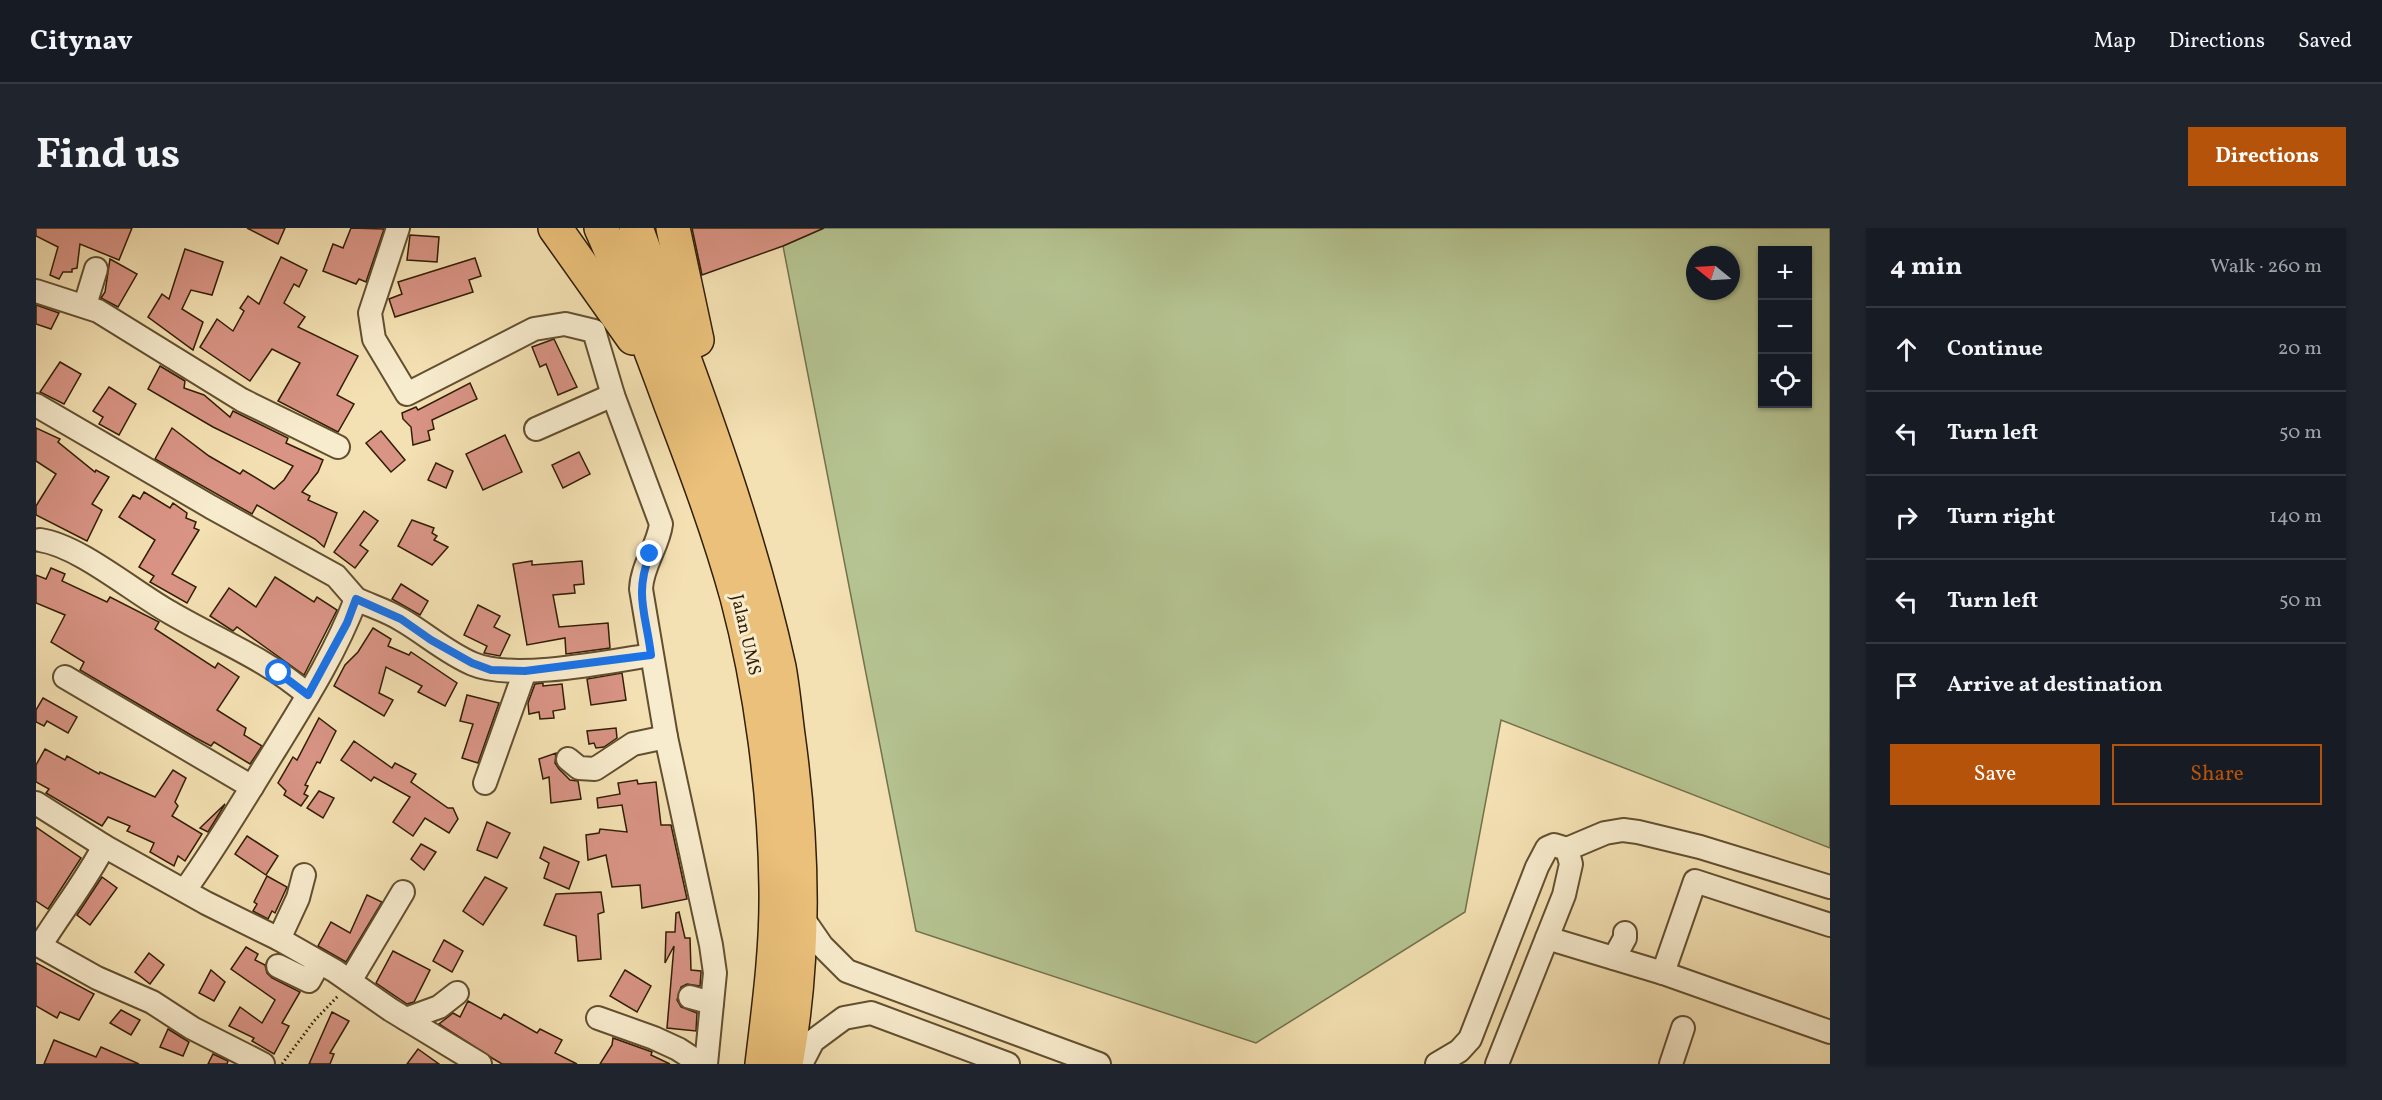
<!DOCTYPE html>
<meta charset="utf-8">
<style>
:root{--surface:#171b24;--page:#20242c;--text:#f1f3f6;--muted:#9ea1a6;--line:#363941;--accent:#b45309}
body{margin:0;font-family:Vollkorn,serif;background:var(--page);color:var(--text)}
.controls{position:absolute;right:18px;top:18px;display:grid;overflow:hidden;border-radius:0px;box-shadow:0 2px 4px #0004}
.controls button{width:54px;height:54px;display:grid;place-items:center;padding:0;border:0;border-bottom:2px solid var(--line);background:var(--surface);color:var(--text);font:30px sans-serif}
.compass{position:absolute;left:1650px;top:18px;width:54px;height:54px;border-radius:50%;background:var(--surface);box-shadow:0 2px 4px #0004;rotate:288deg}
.stop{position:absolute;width:18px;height:18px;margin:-14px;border:4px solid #1a73e8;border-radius:50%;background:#fff}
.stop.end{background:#1a73e8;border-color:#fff;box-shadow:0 2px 6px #0008}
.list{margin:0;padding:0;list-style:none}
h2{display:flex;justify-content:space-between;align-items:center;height:78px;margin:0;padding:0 24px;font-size:26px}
h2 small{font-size:20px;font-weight:400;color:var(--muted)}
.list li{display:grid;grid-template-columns:39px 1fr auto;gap:18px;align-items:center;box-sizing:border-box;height:84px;padding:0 24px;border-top:2px solid var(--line)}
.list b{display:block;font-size:22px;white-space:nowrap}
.list em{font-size:20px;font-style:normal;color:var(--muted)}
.actions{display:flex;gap:12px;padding:18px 24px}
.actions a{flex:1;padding:14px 0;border:2px solid var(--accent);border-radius:0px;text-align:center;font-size:21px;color:var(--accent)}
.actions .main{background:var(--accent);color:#fff}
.icon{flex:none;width:33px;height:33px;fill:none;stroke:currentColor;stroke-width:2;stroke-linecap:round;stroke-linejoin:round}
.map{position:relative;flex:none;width:1794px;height:836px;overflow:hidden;border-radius:0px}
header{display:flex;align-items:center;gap:36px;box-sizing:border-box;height:84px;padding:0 30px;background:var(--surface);border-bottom:2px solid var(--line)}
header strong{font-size:28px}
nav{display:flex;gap:33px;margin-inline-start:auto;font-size:21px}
.intro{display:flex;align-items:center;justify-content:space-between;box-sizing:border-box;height:144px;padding:0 36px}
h1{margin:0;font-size:42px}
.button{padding:15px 27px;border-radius:0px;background:var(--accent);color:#fff;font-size:21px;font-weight:700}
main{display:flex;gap:36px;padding:0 36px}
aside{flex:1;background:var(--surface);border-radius:0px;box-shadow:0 2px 4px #0004}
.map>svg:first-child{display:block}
.green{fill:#b5c492;stroke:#73714c;stroke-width:1.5;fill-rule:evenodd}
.building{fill:#d99485;stroke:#311e05;stroke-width:1.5}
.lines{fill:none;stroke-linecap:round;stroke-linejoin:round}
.minor-casing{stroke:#624f30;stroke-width:26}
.highway-casing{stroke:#311e05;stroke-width:36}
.path{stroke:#311e05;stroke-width:3;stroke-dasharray:1.5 3;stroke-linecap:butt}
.minor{stroke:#f8ecce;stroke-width:22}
.highway{stroke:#eac07a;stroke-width:33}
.route{stroke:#1a73e8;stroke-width:8}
.labels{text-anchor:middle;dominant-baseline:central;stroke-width:6;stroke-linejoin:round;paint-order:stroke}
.street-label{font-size:18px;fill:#311e05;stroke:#f8ecce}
</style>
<header>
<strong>Citynav</strong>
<nav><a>Map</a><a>Directions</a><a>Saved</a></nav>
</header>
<div class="intro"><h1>Find us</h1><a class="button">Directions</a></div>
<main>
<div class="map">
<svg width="1794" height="836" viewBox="0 0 1794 836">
<rect width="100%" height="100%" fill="#f4e1b3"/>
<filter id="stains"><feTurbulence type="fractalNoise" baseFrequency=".00333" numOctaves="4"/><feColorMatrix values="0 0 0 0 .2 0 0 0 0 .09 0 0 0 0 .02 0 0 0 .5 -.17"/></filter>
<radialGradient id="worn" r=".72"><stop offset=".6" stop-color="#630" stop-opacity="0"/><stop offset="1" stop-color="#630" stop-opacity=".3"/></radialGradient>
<path class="green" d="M 788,0 L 1794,0 L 1794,620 L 1465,492 L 1429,684 L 1220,815 L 880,703 L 747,18 ZM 1726,22 L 1772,22 L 1772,176 L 1726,176 ZM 1659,27 L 1695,27 L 1695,63 L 1659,63 Z"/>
<g class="building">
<path d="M 0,0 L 96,0 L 83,32 L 44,16 L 41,40 L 36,41 L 36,44 L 27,44 L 23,51 L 14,47 L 22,19 L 0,8 Z"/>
<path d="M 211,0 L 249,0 L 242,16 Z"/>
<path d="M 315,0 L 348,1 L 330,54 L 323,51 L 320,56 L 287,43 L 297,16 L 307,20 Z"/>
<path d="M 656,0 L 788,0 L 747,18 L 666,47 Z"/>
<path d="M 374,7 L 403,9 L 401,34 L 371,32 Z"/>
<path d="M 149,21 L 187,34 L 176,67 L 155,62 L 146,81 L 167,94 L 157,122 L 112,89 L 126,66 L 133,71 Z"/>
<path d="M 245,29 L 271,42 L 263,59 L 258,56 L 248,75 L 269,89 L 262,99 L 322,128 L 301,167 L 318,176 L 302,204 L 242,173 L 264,135 L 236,121 L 214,153 L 164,119 L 181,91 L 197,103 L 208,83 L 204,80 L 212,68 L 223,76 Z"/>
<path d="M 439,30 L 445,48 L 433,52 L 437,64 L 359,89 L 353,71 L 366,66 L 362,54 Z"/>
<path d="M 74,31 L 101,46 L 82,79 L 65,70 L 69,64 Z"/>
<path d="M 0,77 L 23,85 L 15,101 L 0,96 Z"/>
<path d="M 518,111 L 541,159 L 522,167 L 510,136 L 504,139 L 496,119 Z"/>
<path d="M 24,134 L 45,146 L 28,176 L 4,164 Z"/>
<path d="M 124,138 L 149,153 L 148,160 L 168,167 L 194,189 L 197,183 L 252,210 L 250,215 L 287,232 L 282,244 L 266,264 L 274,268 L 272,272 L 301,285 L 288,319 L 279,311 L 221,277 L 216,286 L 119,231 L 136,200 L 173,228 L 204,246 L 207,242 L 238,261 L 248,252 L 257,238 L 177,199 L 112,161 Z"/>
<path d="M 434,155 L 441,171 L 396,192 L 398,201 L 392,203 L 394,212 L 377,217 L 375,199 L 367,191 L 366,185 L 380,179 L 382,182 Z"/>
<path d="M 73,159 L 100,176 L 83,207 L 63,196 L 67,189 L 57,183 Z"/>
<path d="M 0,200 L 24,211 L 22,214 L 59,244 L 60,242 L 73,249 L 56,276 L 66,282 L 51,313 L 0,287 L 0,278 L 20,246 L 0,233 Z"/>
<path d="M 345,203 L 369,232 L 355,244 L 330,215 Z"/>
<path d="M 469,207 L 486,244 L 447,262 L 430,226 Z"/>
<path d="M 543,224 L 554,246 L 527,260 L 516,237 Z"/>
<path d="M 400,235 L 417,243 L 410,260 L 392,252 Z"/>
<path d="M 108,264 L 134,280 L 137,275 L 151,285 L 150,290 L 160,294 L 158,300 L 163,302 L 136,346 L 160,359 L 151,375 L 114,354 L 118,348 L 103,339 L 119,312 L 83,289 L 97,267 L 104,271 Z"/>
<path d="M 328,283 L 342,293 L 324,317 L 332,323 L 319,340 L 298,324 Z"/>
<path d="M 376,292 L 398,300 L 396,305 L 401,308 L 398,312 L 412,319 L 396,337 L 362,318 Z"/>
<path d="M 496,333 L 496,337 L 546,333 L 548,356 L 538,357 L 539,365 L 517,367 L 523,399 L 572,395 L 574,420 L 530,426 L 529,410 L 491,417 L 477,336 Z"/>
<path d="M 15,340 L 29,346 L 26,353 L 71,374 L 74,369 L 123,394 L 119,401 L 179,440 L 182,435 L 203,449 L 181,482 L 210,500 L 208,507 L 226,518 L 214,536 L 178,514 L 175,518 L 160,510 L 44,442 L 48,434 L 15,414 L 29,387 L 0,375 L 0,347 L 10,351 Z"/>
<path d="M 239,349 L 278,374 L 281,369 L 301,382 L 268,447 L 201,399 L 197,403 L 174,388 L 193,360 L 220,379 Z"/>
<path d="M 365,356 L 392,373 L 384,387 L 356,371 Z"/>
<path d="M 442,377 L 464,388 L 458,399 L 474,407 L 464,428 L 448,425 L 451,418 L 428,407 Z"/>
<path d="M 337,400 L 355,411 L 352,418 L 373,427 L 375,424 L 421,455 L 409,478 L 382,464 L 386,458 L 350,439 L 343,465 L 357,472 L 348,488 L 298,458 L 309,437 L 322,424 Z"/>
<path d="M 586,445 L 590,472 L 555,477 L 551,451 Z"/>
<path d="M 507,455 L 507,458 L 526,456 L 529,481 L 517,483 L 518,490 L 504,491 L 503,484 L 493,486 L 492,475 L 499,456 Z"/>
<path d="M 431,467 L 463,475 L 442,535 L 426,530 L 437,496 L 424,493 Z"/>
<path d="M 7,470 L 41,489 L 32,505 L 11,493 L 8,498 L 0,494 L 0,482 Z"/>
<path d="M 283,490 L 300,503 L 284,535 L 281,534 L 269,557 L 272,558 L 268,566 L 272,568 L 265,578 L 248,567 L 250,563 L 242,555 L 257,529 L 261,532 Z"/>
<path d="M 580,500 L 581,510 L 568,519 L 560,520 L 558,515 L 553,516 L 551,503 Z"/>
<path d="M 318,513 L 356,540 L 359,535 L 380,546 L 375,554 L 412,580 L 417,580 L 422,591 L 413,605 L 389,590 L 377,608 L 357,594 L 374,569 L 338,549 L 335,553 L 305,532 Z"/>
<path d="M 9,521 L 29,532 L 31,528 L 63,546 L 64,544 L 119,569 L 137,542 L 150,550 L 139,574 L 142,578 L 136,588 L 166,606 L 149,633 L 142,628 L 138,638 L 114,624 L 118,615 L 91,603 L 94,598 L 72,589 L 66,598 L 10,565 L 13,561 L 0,554 L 0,537 Z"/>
<path d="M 520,525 L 519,535 L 523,541 L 534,552 L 542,553 L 545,571 L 515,575 L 513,549 L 507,551 L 503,531 Z"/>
<path d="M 601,552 L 602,556 L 620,554 L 625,597 L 635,597 L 651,671 L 606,680 L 604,657 L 576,659 L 570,627 L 552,632 L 550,607 L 563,605 L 564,601 L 591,604 L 586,577 L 562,580 L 561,570 L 584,566 L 582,555 Z"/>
<path d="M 283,563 L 298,570 L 287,590 L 271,580 Z"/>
<path d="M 189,576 L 172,604 L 164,600 Z"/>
<path d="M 451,594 L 474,605 L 461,630 L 441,622 Z"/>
<path d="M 0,599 L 45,630 L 12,681 L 0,673 Z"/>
<path d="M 211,608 L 242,628 L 230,647 L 199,626 Z"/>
<path d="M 385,616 L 400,624 L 388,642 L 375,631 Z"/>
<path d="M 508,619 L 543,634 L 533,661 L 508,650 L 513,635 L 504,630 Z"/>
<path d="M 231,648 L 251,659 L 239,685 L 236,683 L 232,691 L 217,683 L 221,676 L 218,674 Z"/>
<path d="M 66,649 L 81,660 L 54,697 L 41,687 Z"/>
<path d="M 449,649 L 471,660 L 447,697 L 427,683 Z"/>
<path d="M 565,664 L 568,684 L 562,686 L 565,731 L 542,733 L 540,708 L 508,697 L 520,666 Z"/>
<path d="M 331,667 L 346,674 L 310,734 L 282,718 L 295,694 L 314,705 Z"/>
<path d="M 643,684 L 649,710 L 654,710 L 655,742 L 665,743 L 665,745 L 664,758 L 651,756 L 645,759 L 641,772 L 645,779 L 661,785 L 660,803 L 631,800 L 638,718 L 629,735 L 630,704 L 639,704 L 640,685 Z"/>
<path d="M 408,712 L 427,723 L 416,744 L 397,733 Z"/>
<path d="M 210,719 L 222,726 L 219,732 L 229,737 L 231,745 L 236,750 L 264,764 L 246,795 L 253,798 L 238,826 L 216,813 L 218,810 L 193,798 L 204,779 L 226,795 L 239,772 L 195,741 Z"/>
<path d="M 357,723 L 394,742 L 378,774 L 371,776 L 340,755 Z"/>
<path d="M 113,725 L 128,737 L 114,756 L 99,744 Z"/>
<path d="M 0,735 L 58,766 L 43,792 L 24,784 L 21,790 L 0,778 Z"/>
<path d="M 175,742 L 189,754 L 178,773 L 163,765 Z"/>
<path d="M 589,742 L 615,758 L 601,784 L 574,768 Z"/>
<path d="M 432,773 L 465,791 L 468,786 L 501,805 L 504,801 L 526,812 L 519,825 L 541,836 L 466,836 L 456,830 L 403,796 L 417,785 L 424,789 Z"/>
<path d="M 85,782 L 104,792 L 95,807 L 74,795 Z"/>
<path d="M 296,784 L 313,793 L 294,825 L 298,826 L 294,836 L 273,836 Z"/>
<path d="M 132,801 L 153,814 L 147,828 L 124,819 Z"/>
<path d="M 577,810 L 616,824 L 615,827 L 634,836 L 564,836 L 576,817 Z"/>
<path d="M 18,812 L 60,829 L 65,819 L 103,836 L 8,836 Z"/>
<path d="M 382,821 L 403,836 L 371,836 Z"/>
<path d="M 177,826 L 192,833 L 191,836 L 172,836 Z"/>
</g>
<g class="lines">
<defs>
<g id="minor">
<path d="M 362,0 L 334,85 L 338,111 L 371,166 L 498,101 L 529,96 L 558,103 L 577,167 L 625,296 C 622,319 606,337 605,361 L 630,509 L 675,717 L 679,745 L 670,836"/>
<path d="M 0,63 L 62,83 L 206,172 L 302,219"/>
<path d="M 49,77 L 60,41"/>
<path d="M 0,177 L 175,279 L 300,348 L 320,371"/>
<path d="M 500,201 L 577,167"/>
<path d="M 4,312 C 44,318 97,364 135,385 C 181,412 231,431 272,467"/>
<path d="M 29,449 L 216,559"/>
<path d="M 532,531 L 543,540 L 559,541 L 597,516 L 630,509"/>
<path d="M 449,555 L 489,443"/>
<path d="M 0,575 L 68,618 L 170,675 L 243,711 L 299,743 L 355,782 L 444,836"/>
<path d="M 68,618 C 50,653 25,684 4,718 L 61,750 L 116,774 L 156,800 L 227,836"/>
<path d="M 149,662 C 182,616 210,568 240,520 C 269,473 300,424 320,371 C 335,378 352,383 366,392 C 390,406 411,425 437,436 C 477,453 571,434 615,427"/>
<path d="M 764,686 L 786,718 L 811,743 L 1063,836"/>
<path d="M 1511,710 L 1627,745 L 1794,804"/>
<path d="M 243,711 L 262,670 L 268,647"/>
<path d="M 1578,730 L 1589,710 L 1589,705"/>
<path d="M 242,738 L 273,753 L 283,735"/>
<path d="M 1627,745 L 1659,653 L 1794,697"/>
<path d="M 314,753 L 367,664"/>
<path d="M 654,769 L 676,775"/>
<path d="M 562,790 L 618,810 L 642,821 L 665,836"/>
<path d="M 370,791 L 403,779 L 421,765"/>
<path d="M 765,836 L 777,813 L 808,790 L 835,785 L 972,836"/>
<path d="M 1401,836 L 1423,823 L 1434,811 L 1501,639 L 1511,620 L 1518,617 L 1531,621 L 1569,605 L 1587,602 L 1602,604 L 1664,619 L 1794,659"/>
<path d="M 1461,836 L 1528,667 L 1535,636 L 1531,621"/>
<path d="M 1635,836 L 1647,800"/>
</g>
<g id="highway">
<path d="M 519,0 L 597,110"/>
<path d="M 565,0 C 591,58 613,117 635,177 C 659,240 683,304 701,369 C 725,459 739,567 740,660 C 741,719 733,778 726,836"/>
<path d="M 600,0 C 653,144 710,289 743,439 C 747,461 749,484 752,507 C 767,615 770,728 750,836"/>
<path d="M 637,0 L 661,112"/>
</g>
</defs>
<use href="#minor" class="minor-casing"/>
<use href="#highway" class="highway-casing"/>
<path class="path" d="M 246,836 L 278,793 L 302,768"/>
<use href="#minor" class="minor"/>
<use href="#highway" class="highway"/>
</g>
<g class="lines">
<path class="route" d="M 243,445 L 272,467 L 311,395 L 320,371 L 365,391 L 395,412 L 436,435 L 455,442 L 489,443 L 615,427 C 610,386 598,366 614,326"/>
</g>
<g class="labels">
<g class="street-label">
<text transform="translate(709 407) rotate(77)">Jalan UMS</text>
</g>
</g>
<rect width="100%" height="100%" filter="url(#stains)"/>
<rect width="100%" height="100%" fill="url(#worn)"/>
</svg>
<div class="controls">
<button>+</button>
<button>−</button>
<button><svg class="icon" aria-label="locate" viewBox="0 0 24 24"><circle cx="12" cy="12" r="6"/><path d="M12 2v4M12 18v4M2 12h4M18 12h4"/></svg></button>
</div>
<svg class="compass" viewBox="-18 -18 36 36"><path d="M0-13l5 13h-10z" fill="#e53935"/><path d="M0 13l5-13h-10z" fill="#9ea1a6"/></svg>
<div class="stop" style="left:243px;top:445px"></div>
<div class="stop end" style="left:614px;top:326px"></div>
</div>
<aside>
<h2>4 min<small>Walk · 260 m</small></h2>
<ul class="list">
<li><svg class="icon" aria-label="ahead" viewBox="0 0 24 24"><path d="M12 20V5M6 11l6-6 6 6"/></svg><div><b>Continue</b></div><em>20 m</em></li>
<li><svg class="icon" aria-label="left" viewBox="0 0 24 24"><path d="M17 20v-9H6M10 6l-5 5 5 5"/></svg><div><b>Turn left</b></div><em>50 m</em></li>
<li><svg class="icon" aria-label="right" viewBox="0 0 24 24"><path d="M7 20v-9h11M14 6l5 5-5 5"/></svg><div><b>Turn right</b></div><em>140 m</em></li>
<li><svg class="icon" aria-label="left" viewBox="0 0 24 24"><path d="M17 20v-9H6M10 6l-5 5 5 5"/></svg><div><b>Turn left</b></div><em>50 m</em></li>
<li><svg class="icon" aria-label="arrive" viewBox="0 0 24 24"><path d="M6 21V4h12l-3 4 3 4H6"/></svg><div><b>Arrive at destination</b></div></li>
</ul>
<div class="actions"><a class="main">Save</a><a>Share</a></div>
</aside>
</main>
